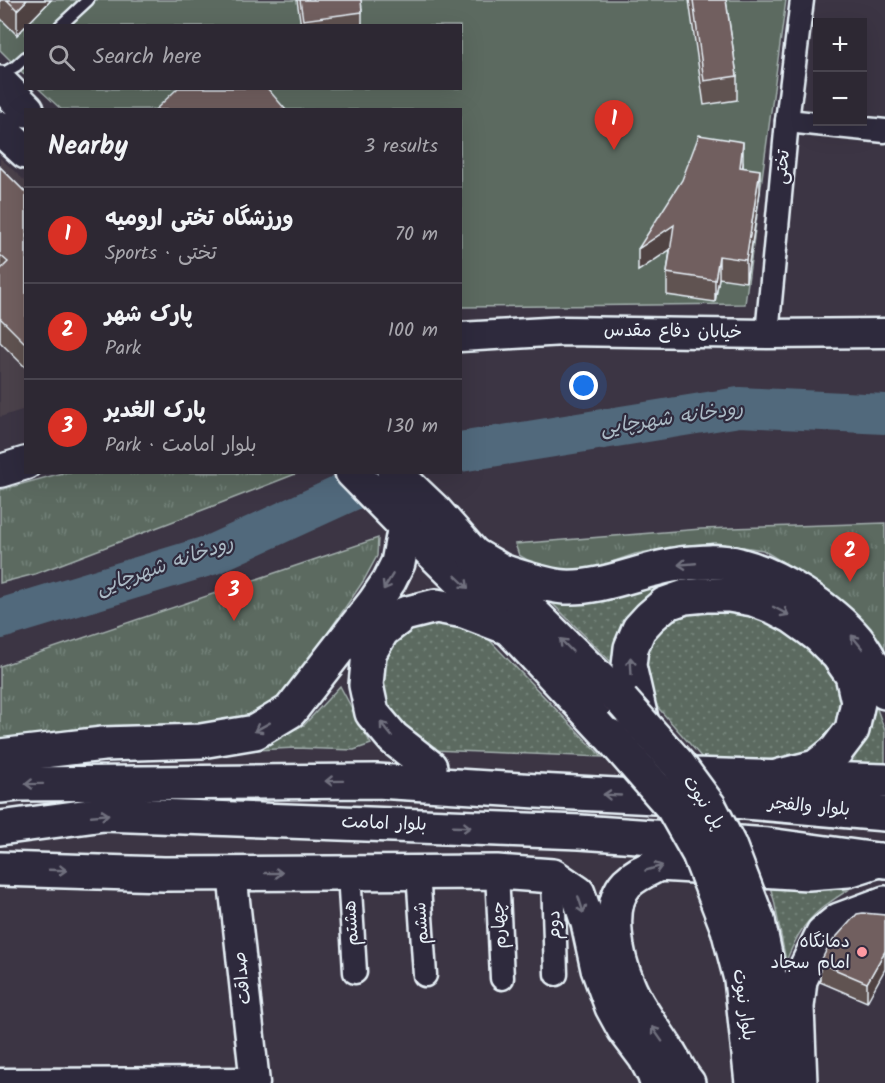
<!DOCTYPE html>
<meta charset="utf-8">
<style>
:root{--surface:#2d2833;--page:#39343f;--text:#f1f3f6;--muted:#a7a6ac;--line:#48444e;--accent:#d93025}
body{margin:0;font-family:Kalam,"Playpen Sans Arabic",sans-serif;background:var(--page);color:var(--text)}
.controls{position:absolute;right:18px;top:18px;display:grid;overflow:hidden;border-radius:0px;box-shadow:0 6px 24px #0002}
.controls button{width:54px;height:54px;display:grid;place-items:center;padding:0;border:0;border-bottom:2px solid var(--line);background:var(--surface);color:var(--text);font:30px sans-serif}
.you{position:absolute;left:584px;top:386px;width:21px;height:21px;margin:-15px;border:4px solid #fff;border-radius:50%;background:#1a73e8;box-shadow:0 0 0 9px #1a73e833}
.badge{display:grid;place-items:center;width:39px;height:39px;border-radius:50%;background:var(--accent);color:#fff;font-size:20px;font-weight:700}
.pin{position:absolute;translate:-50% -50px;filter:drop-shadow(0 2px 3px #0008)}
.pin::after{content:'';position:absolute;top:32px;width:21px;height:18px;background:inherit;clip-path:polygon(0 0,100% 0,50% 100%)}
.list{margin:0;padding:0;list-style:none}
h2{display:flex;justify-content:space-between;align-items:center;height:78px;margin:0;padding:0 24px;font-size:26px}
h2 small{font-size:20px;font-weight:400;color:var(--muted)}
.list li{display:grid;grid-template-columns:39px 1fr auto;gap:18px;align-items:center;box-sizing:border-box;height:96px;padding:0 24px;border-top:2px solid var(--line)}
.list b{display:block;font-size:22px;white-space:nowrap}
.list p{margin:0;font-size:20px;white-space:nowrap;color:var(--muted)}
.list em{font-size:20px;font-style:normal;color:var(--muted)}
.icon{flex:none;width:33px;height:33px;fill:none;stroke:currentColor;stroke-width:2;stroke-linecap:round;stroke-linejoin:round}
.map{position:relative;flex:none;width:885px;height:1083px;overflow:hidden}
.search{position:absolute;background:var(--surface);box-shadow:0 6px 24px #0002;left:24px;top:24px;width:438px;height:66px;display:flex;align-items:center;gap:15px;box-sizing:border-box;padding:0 21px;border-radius:0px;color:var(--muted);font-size:22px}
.panel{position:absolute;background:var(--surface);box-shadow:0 6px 24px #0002;left:24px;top:108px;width:438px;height:366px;border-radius:0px}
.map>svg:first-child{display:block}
.built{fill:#4c424c}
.grass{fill:url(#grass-dots);stroke:#a2aeac;stroke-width:1.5}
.park{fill:url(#park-tufts);stroke:#a2aeac;stroke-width:1.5}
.pitch{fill:#5c6b61;stroke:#a2aeac;stroke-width:1.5}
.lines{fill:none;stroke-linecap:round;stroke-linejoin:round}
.river{stroke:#51697b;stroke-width:40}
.service-casing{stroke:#e8f1f8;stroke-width:15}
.minor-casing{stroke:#e8f1f8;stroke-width:27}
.tertiary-casing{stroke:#e8f1f8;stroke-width:33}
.secondary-casing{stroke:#e8f1f8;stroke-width:36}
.primary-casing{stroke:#e8f1f8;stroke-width:38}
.trunk-casing{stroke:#e8f1f8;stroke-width:38}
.service{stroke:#2f2a3d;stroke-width:10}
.minor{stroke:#2f2a3d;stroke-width:22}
.tertiary{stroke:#2f2a3d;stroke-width:28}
.secondary{stroke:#2f2a3d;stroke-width:32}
.primary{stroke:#2f2a3d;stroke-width:33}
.trunk{stroke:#2f2a3d;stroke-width:33}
.primary-bridge-casing{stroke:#e8f1f8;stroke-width:38;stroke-linecap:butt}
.primary-bridge{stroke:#2f2a3d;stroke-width:33}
.wall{fill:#615251;stroke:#e8f1f8;stroke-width:1.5}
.shaded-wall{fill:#4f4242;stroke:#e8f1f8;stroke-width:1.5}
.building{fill:#715f5e;stroke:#e8f1f8;stroke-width:1.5}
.oneway{stroke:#70707e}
.poi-dot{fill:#ff9aa2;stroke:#2f2a3d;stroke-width:2}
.labels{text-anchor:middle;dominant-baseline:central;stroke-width:4.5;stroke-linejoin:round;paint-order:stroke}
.street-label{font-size:18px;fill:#e8f1f8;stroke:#2f2a3d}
.poi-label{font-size:18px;fill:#e8f1f8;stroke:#2f2a3d;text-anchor:end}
.water-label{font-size:20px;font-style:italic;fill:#acbbc6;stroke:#2f2a3d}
</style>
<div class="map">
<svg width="885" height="1083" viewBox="0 0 885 1083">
<defs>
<pattern id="grass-dots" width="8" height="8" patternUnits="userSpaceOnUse" patternTransform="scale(1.5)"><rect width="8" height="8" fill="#5c6b61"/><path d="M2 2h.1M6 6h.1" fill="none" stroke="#738178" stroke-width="1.8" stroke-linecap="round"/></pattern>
<pattern id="park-tufts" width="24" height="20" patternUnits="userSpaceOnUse" patternTransform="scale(1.5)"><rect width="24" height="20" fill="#5c6b61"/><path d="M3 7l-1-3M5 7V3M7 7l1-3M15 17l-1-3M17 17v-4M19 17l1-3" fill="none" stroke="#738178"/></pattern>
</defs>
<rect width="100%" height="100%" fill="#3c3544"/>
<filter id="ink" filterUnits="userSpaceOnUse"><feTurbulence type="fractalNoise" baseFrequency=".0167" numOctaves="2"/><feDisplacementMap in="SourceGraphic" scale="12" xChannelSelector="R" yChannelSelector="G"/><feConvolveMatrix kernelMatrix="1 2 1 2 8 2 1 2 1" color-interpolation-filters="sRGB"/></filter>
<g filter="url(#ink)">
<path class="built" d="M 0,158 L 26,182 L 25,409 L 0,417 Z"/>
<g class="grass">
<path d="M 674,577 L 628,617 L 618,633 L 616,667 L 540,591 Z"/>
<path d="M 740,605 L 809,639 L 844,690 L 838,727 L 804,765 L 711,768 L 646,694 L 643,649 L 674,609 Z"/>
<path d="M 420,618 L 472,622 L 602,757 L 432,750 L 383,711 L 382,654 Z"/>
<path d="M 340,686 L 371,744 L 354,750 L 295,748 L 237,751 L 304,725 Z"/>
<path d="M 869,687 L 885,731 L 885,774 L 850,764 L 862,741 Z"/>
<path d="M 769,884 L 848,890 C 834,899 818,909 807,923 C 797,934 792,948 786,961 L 774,900 Z"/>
</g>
<g class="park">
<path d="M 62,473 L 62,472 L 298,473 L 208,508 L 35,574 L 0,583 L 0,490 Z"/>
<path d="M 885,523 L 885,653 L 882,645 L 833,593 L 763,550 L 716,543 L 678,546 L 635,554 L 594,568 L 565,570 L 534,564 L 519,555 L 515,544 L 701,529 Z"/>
<path d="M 378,538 L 377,556 L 364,580 L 308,662 L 268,709 L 233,724 L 97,726 L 0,739 L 0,666 Z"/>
</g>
<path class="pitch" d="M 0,0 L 786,0 L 745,304 L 461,307 L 460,110 L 61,109 L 39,89 L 460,88 L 460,26 L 26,26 L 25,75 L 0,50 Z"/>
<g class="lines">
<g class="river">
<path d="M 460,452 L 739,407 L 885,414"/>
<path d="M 0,619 L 211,555 L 392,472"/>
</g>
<defs>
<g id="service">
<path d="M 60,26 L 88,0"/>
<path d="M 0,75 L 16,66 L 26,57"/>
</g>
<g id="minor">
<path d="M 787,121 L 885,131"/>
<path d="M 767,334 L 787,121 L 802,0"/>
<path d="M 418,872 L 425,975"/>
<path d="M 497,872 L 502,978"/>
<path d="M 349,873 L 355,972"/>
<path d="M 553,876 L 556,974"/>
<path d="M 0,1080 L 254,1079"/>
</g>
<g id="tertiary">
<path d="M 460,337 L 564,331 L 767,334 L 885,333"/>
<path d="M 232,873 L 255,1083"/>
</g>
<path id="secondary" d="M 0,471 L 26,463"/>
<g id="primary">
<path d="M 0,83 L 27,110"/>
<path d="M 0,128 L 26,152"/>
<path d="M 352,472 L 405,526 L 509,628 L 610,736"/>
<path d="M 394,472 L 436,512 L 474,555 L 622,701"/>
<path d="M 642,723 L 629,666 L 631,648 L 639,629 L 650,617 L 665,604 L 685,597 L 706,595 L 729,595 L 753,599 L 774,607 L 793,617 L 807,627 L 820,637 L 838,655 L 852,675 L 858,702 L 852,730 L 836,751 L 816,767 L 780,776"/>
<path d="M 0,756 L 103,744 L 201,741 L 255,732 L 290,711 L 374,603 L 389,581 L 398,563 L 405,526"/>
<path d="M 758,921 L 768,969 L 775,1026 L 777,1083"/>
<path d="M 728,929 L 741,979 L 752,1083"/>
<path d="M 688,1083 C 679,1073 674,1059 666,1048 C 653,1027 637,1008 628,985 C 617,959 605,906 627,883 C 636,874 647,870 659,864 L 808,873 L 848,870 L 879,860"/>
</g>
<g id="trunk">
<path d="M 474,555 C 483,560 493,566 502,571 C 515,576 550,586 564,587 C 604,589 641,569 680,564 C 699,562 721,560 739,565 C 779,575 831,609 857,640 C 869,655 878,675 885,692"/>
<path d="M 430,767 L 393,738 L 372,713 L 366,685 L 369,653 L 382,631 L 404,614 L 436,606 L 464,611 L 509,628"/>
<path d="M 662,774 L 885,781"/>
<path d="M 0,786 L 18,784 L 377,781 L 537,791 L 734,801 L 885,814"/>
<path d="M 0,828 L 104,814 L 580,832 L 768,845 L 885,861"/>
<path d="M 0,869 L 164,874 L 497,872 L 553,876 L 578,893 L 588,923 L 598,969 L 612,1007 L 624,1029 L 645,1057 L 654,1074 L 657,1083"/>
<path d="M 800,1083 L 797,1007 L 800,980 L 823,933 L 839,920 L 885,903"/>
</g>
</defs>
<use href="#service" class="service-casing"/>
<use href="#minor" class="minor-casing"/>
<use href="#tertiary" class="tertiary-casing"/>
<use href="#secondary" class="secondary-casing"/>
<use href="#primary" class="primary-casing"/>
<use href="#trunk" class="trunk-casing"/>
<use href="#service" class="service"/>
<use href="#minor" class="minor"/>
<use href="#tertiary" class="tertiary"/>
<use href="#secondary" class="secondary"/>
<use href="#primary" class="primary"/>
<use href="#trunk" class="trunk"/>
<defs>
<g id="primary-bridge">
<path d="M 622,701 L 678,764 L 709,806 L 729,845 L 758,921"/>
<path d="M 610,736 L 673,808 L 699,854 L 728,929"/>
</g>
</defs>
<use href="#primary-bridge" class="primary-bridge-casing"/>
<use href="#primary-bridge" class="primary-bridge"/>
</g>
<g class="wall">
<path d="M 0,0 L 51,0 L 17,35 L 0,18 Z"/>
<path d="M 297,0 L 361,0 L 362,12 L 362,26 L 301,26 Z"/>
<path d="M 689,0 L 726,0 L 737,76 L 737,100 L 704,105 Z"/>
<path d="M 743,163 L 743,167 L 760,191 L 746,282 L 719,278 L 715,302 L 667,295 L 667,273 L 670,249 L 638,271 Z"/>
<path d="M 0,167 L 26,193 L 26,368 L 0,342 Z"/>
<path d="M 885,915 L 867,1002 L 820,982 L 820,963 Z"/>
</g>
<g class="shaded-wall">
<path d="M 27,0 L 51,0 L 17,35 L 17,10 Z"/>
<path d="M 743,142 L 743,163 L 740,189 L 740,167 Z"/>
<path d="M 760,170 L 760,191 L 746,282 L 746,260 Z"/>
<path d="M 674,225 L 674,247 L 638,271 L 638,249 Z"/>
<path d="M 719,256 L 719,278 L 715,302 L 715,280 Z"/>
<path d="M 885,951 L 885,969 L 867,1002 L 867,983 Z"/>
</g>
<g class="building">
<path d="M 7,0 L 27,0 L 17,10 Z"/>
<path d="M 300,0 L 361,0 L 362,12 L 303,20 Z"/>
<path d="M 693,0 L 726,0 L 737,76 L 704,81 Z"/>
<path d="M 178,88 L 267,88 L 286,110 L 155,110 Z"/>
<path d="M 699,135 L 743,142 L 740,167 L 760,170 L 746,260 L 719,256 L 715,280 L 667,273 L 674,225 L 638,249 L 682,180 Z"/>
<path d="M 0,167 L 26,193 L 26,344 L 0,318 L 0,270 L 8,262 L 0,255 Z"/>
<path d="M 863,913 L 885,915 L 885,951 L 867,983 L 820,963 L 829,945 L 857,914 Z"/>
</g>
<defs><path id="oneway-shaft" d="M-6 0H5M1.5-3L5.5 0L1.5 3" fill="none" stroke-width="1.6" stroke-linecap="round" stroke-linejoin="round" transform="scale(1.5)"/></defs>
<g class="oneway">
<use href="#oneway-shaft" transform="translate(687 564) rotate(175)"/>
<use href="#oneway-shaft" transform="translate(388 582) rotate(121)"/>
<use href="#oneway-shaft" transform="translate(462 582) rotate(44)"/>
<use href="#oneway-shaft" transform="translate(781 611) rotate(28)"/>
<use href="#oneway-shaft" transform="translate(857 642) rotate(-129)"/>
<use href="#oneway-shaft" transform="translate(566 645) rotate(-135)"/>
<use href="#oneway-shaft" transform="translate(631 666) rotate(-93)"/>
<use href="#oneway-shaft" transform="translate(262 727) rotate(151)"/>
<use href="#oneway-shaft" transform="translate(386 729) rotate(-129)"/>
<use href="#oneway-shaft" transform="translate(334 781) rotate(179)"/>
<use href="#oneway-shaft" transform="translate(34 784) rotate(179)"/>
<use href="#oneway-shaft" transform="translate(612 795) rotate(-177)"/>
<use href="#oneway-shaft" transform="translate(100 815) rotate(-5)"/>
<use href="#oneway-shaft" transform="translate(462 827) rotate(2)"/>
<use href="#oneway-shaft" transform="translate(654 868) rotate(-17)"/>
<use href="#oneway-shaft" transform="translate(58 870) rotate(2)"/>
<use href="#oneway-shaft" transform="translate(274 873)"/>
<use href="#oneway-shaft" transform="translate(581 905) rotate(72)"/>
<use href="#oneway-shaft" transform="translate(657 1034) rotate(-125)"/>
</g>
</g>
<circle class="poi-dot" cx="862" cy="952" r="6"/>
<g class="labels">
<g class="street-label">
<text transform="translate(783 167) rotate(-85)">تختی</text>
<text transform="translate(673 332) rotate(1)">خیابان دفاع مقدس</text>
<text transform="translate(703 803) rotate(57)">پل نبوت</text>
<text transform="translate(809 807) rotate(5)">بلوار والفجر</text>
<text transform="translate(384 824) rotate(2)">بلوار امامت</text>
<text transform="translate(352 923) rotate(-94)">هشتم</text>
<text transform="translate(422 923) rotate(-94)">ششم</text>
<text transform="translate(500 925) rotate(-93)">چهارم</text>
<text transform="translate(555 925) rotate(-91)">دوم</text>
<text transform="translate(243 978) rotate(-96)">صداقت</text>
<text transform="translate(743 1005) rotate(82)">بلوار نبوت</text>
</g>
<g class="poi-label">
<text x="850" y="942">دمانگاه<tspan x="850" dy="21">امام سجاد</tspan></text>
</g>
<g class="water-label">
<text transform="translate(672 419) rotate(-8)">رودخانه شهرچایی</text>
<text transform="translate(165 566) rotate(-19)">رودخانه شهرچایی</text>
</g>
</g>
</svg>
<div class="controls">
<button>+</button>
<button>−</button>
</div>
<div class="you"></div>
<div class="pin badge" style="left:614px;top:150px">1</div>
<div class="pin badge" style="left:850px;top:582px">2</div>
<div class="pin badge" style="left:234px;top:621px">3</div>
<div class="search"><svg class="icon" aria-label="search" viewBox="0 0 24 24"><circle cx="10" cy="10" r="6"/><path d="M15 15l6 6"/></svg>Search here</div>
<section class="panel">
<h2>Nearby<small>3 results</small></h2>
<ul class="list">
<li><span class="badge">1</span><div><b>ورزشگاه تختی ارومیه</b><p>Sports · تختی</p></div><em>70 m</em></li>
<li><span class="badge">2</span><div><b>پارک شهر</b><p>Park</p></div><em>100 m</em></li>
<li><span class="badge">3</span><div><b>پارک الغدیر</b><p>Park · بلوار امامت</p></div><em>130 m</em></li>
</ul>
</section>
</div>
